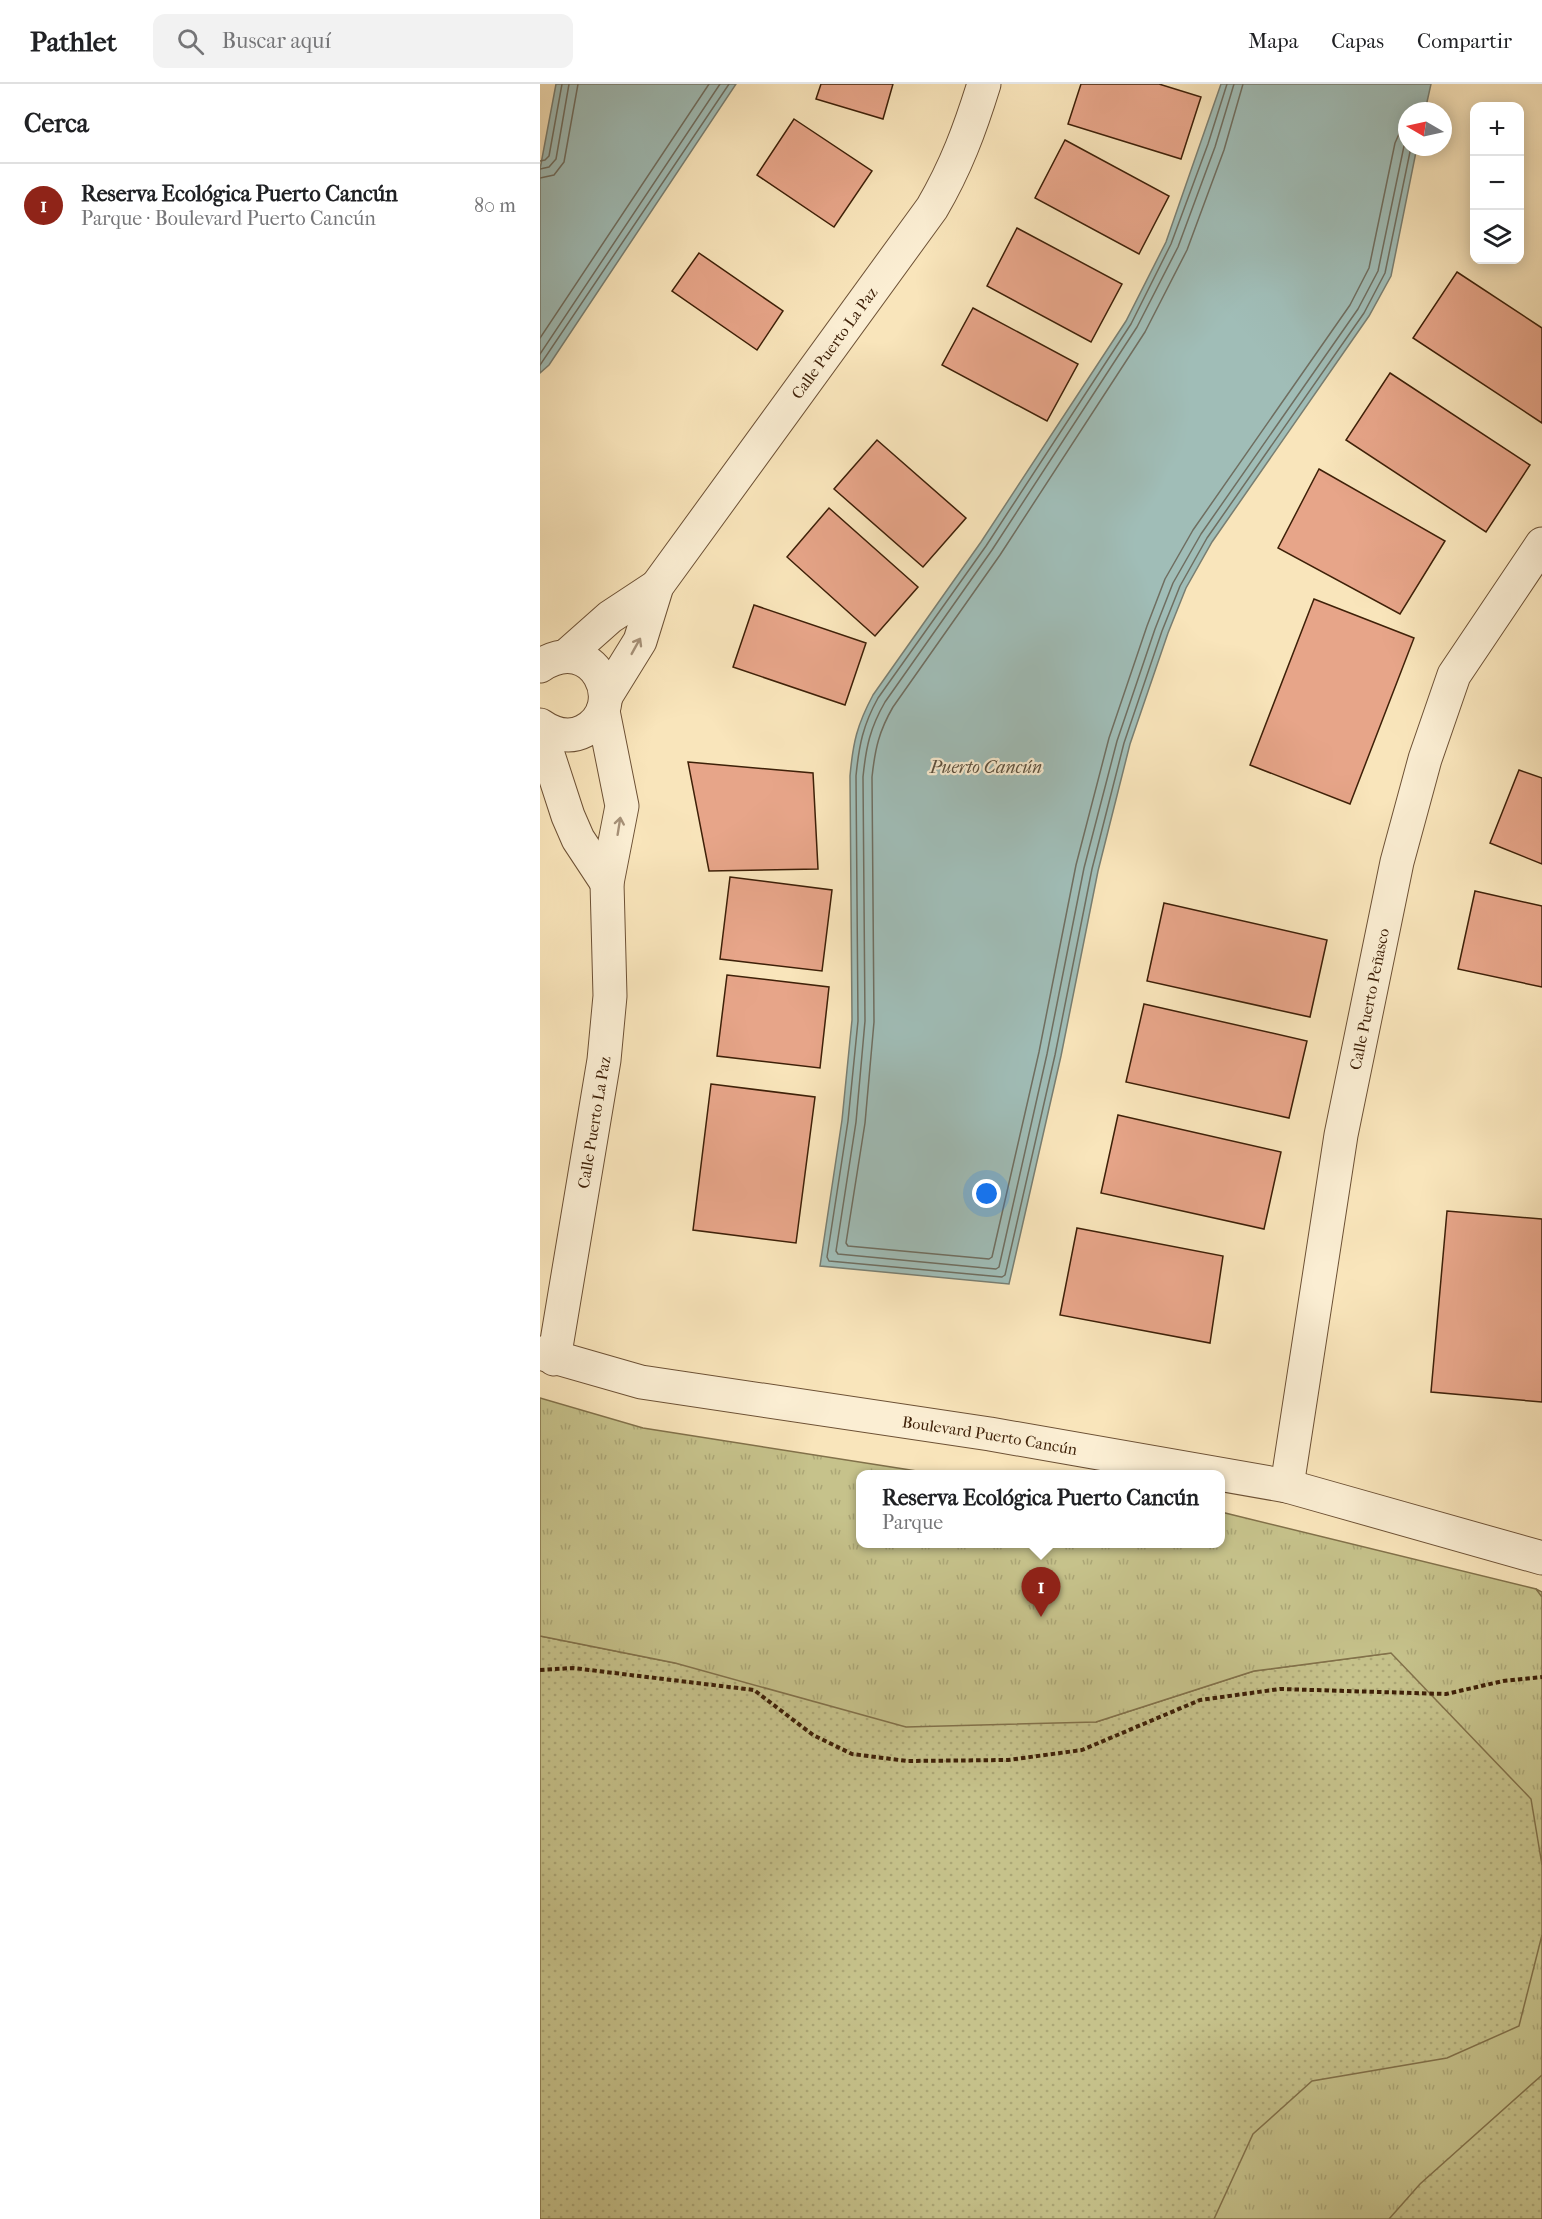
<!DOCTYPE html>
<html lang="es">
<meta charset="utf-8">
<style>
:root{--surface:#fff;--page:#f2f2f2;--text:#202124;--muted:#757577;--line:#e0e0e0;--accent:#8f2418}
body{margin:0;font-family:"IM FELL French Canon",serif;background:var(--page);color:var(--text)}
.controls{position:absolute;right:18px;top:18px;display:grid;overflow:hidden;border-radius:12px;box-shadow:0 3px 15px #0003}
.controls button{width:54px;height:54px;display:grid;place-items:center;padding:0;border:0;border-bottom:2px solid var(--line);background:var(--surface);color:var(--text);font:30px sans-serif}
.compass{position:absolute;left:858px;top:18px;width:54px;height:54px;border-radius:50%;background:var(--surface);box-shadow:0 3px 15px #0003;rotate:279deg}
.you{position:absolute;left:447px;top:1110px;width:21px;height:21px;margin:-15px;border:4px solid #fff;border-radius:50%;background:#1a73e8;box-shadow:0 0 0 9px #1a73e833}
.badge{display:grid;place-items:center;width:39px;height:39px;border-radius:50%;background:var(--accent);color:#fff;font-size:20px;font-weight:700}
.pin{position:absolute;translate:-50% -50px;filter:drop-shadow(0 2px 3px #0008)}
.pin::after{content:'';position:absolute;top:32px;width:21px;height:18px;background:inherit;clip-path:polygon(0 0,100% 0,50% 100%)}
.popup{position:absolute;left:316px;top:1386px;width:369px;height:78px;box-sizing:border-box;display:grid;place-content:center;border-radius:12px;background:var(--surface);filter:drop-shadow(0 2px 4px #0005);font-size:20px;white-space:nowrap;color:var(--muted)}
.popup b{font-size:22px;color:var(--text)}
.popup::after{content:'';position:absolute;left:50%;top:100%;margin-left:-12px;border:12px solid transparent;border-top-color:var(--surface)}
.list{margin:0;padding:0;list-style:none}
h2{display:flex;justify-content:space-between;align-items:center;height:78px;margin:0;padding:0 24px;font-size:26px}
h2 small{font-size:20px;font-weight:400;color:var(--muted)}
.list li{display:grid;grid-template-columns:39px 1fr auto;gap:18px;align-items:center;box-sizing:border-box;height:84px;padding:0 24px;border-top:2px solid var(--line)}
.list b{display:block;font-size:22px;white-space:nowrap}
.list p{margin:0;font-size:20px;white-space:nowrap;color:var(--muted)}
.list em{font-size:20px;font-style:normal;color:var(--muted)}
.icon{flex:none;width:33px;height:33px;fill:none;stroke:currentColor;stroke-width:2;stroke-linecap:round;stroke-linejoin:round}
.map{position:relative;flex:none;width:1002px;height:2135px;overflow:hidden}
header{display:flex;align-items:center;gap:36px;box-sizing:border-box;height:84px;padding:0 30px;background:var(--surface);border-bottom:2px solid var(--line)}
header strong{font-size:28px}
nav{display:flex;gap:33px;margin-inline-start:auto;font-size:21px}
.search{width:420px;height:54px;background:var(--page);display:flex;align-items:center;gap:15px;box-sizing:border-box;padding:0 21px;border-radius:12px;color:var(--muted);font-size:22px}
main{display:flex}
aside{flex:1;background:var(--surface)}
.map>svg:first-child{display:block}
.grass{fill:url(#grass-dots);stroke:#82714a;stroke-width:1.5}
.park{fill:url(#park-tufts);stroke:#82714a;stroke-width:1.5}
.water{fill:#a0bdb7;stroke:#797e71;stroke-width:1.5}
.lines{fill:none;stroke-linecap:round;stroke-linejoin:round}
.shore{stroke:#6f6e60;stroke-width:1.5}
.building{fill:#e7a589;stroke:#3e2008;stroke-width:1.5}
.minor-casing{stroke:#6d5135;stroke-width:35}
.path{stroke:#3e2008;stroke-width:4;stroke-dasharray:4.5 3;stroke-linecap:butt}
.minor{stroke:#fbeed3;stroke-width:33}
.oneway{stroke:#a69178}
.labels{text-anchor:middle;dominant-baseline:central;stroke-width:4.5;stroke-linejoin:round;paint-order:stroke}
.street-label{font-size:16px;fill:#3e2008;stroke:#fbeed3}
.water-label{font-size:18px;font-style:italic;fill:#5b4f3d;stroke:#fbeed3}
</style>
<header>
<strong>Pathlet</strong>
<div class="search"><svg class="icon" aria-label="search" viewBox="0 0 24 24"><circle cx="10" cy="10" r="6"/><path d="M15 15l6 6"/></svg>Buscar aquí</div>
<nav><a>Mapa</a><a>Capas</a><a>Compartir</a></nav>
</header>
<main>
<aside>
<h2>Cerca<small></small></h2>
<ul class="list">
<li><span class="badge">1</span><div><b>Reserva Ecológica Puerto Cancún</b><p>Parque · Boulevard Puerto Cancún</p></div><em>80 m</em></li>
</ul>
</aside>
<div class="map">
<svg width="1002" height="2135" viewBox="0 0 1002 2135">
<defs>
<pattern id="grass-dots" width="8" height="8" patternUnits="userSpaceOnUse" patternTransform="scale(1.5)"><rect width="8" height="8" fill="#c6c28b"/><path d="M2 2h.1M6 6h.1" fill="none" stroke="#aba676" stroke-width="1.8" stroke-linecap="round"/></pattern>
<pattern id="park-tufts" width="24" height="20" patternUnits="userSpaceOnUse" patternTransform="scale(1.5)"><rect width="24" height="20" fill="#c6c28b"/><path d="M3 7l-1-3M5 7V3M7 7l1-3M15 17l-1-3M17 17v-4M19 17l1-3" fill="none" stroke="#aba676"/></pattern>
</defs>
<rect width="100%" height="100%" fill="#f9e5bb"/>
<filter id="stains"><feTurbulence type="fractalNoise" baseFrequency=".00333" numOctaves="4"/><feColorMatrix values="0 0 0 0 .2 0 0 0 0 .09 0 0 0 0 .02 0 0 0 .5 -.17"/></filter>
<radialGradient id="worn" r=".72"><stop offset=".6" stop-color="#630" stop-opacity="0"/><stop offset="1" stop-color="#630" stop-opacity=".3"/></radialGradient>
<path class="grass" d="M 996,1505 L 1002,1508 L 1002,2135 L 0,2135 L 0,1552 L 135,1579 L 556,1638 L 714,1587 L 851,1569 Z"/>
<g class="park">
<path d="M 0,1314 L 103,1344 L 396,1390 L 321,1390 L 321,1460 L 681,1460 L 681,1428 L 996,1505 L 1002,1513 L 1002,1781 L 991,1715 L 851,1569 L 714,1587 L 556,1638 L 366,1643 L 135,1579 L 0,1552 Z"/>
<path d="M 1002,1851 L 1002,1991 L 880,2100 L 849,2135 L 674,2135 L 713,2050 L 772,1997 L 907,1974 L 979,1942 Z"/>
</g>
<g class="water">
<path d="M 16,0 L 196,0 L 9,281 L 0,289 L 0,85 Z"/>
<path d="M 681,0 L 891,0 L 885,27 L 867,27 L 867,63 L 877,63 L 851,192 L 829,232 L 672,458 L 646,504 L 628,549 L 590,660 L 558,787 L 521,972 L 469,1200 L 280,1182 L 302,1036 L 312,936 L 310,692 C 313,658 317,641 333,611 L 441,458 L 586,237 L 626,158 Z"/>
</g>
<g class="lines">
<g class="shore">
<path d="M 687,0 L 668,60 L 631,160 L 591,240 L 446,462 L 338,614 C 323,641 319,661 316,692 L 318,937 L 308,1037 L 287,1173 L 289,1177 L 462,1193 L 465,1191 L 515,971 L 552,785 L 584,659 L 622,547 L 640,502 L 667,454 L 824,229 L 845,189 L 871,63"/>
<path d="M 694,0 L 675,63 L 638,163 L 597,243 L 452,466 L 345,618 C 330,644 326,663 323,693 L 325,937 L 316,1038 L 296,1167 L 298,1170 L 456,1185 L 459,1183 L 507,970 L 544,784 L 577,657 L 615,545 L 633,499 L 661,450 L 818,225 L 838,187 L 864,62 L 867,55"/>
<path d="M 703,0 L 684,66 L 647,166 L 605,248 L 460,471 L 353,623 C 339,647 335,665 332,693 L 334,938 L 325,1039 L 306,1159 L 308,1162 L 449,1175 L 452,1173 L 499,968 L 536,781 L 569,654 L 607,542 L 625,495 L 653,446 L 810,221 L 829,184 L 855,59 L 859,50 L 867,43"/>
<path d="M 0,77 L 5,76 L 9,72 L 22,0"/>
<path d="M 0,85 L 9,83 L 16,75 L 29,0"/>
<path d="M 0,94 L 14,91 L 24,78 L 38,0"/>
<path d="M 0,254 L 169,0"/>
<path d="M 0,270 L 180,0"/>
<path d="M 0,281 L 189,0"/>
</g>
</g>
<g class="building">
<path d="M 281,0 L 353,0 L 343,35 L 276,15 Z"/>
<path d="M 541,0 L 619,0 L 661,13 L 641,75 L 528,40 Z"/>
<path d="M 254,35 L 332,87 L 294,143 L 217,91 Z"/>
<path d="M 525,56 L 629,112 L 599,170 L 495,114 Z"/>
<path d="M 477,144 L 582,200 L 551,258 L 447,202 Z"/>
<path d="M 159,169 L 243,227 L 217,266 L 132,207 Z"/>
<path d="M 917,188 L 1002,244 L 1002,339 L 873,254 Z"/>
<path d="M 433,224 L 538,280 L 507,337 L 402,281 Z"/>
<path d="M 850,289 L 990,381 L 946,448 L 806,356 Z"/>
<path d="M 337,356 L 426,434 L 383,483 L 294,405 Z"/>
<path d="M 779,385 L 905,457 L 860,530 L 738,464 Z"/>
<path d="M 289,424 L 378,503 L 335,552 L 247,473 Z"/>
<path d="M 774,515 L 874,554 L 810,720 L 710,681 Z"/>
<path d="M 214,521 L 326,559 L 305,621 L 193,583 Z"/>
<path d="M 148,678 L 273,689 L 278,785 L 169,787 Z"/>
<path d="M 979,686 L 1002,694 L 1002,780 L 950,759 Z"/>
<path d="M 190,793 L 292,806 L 282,887 L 180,875 Z"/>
<path d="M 935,807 L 1002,822 L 1002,903 L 918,885 Z"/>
<path d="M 624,819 L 787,856 L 770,933 L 607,897 Z"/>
<path d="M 187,891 L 289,903 L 280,984 L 177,972 Z"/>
<path d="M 604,920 L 767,957 L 749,1034 L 586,998 Z"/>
<path d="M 171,1000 L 275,1013 L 256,1159 L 153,1146 Z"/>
<path d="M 578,1031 L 741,1068 L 724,1145 L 561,1109 Z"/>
<path d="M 907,1127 L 1002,1135 L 1002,1318 L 891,1308 Z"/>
<path d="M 537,1144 L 683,1172 L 670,1259 L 520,1231 Z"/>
</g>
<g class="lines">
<defs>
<g id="minor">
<path d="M 26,572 L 70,533 L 117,502"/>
<path d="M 0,582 C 53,546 91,622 44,647 C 29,655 13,650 0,641"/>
<path id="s1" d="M 66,612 L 100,557 L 117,502 L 392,124 C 416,83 430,45 444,0"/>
<path d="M 0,646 L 28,732 L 38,755 L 67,799"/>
<path id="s2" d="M 0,1269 L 101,1298 L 450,1350 L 747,1402 L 1002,1474"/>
<path id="s3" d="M 14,1275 L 64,976 L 70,912 L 67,799 L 82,722 L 63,627"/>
<path id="s4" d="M 747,1402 L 801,1051 L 857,778 L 885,675 L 914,591 L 1002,460"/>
</g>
</defs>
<use href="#minor" class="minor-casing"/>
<path class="path" d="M 0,1586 L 33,1584 L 214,1606 L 273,1651 L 312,1670 L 367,1677 L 468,1676 L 542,1666 L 660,1616 L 740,1605 L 906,1610 L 963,1597 L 1002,1593"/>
<use href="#minor" class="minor"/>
</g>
<defs><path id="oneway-shaft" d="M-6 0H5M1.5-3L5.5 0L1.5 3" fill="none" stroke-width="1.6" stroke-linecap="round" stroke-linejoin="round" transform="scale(1.5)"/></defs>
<g class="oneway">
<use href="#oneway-shaft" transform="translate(96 562) rotate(-61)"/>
<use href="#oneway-shaft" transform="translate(79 742) rotate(-81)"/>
</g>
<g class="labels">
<g class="street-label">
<text stroke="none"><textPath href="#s1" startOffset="423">Calle Puerto La Paz</textPath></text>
<text stroke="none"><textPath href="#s4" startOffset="494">Calle Puerto Peñasco</textPath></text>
<text stroke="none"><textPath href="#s3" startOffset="240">Calle Puerto La Paz</textPath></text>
<text stroke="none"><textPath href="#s2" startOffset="458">Boulevard Puerto Cancún</textPath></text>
</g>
<g class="water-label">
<text x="446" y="683">Puerto Cancún</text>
</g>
</g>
<rect width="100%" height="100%" filter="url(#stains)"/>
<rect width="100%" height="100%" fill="url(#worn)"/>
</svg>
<div class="controls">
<button>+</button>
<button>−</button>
<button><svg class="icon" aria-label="layers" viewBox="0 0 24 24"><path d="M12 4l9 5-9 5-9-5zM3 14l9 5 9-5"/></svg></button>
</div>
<svg class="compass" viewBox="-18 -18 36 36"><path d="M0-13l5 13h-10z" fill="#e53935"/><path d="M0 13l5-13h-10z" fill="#757577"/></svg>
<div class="you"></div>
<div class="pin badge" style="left:501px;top:1533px">1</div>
<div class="popup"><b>Reserva Ecológica Puerto Cancún</b>Parque</div>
</div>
</main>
